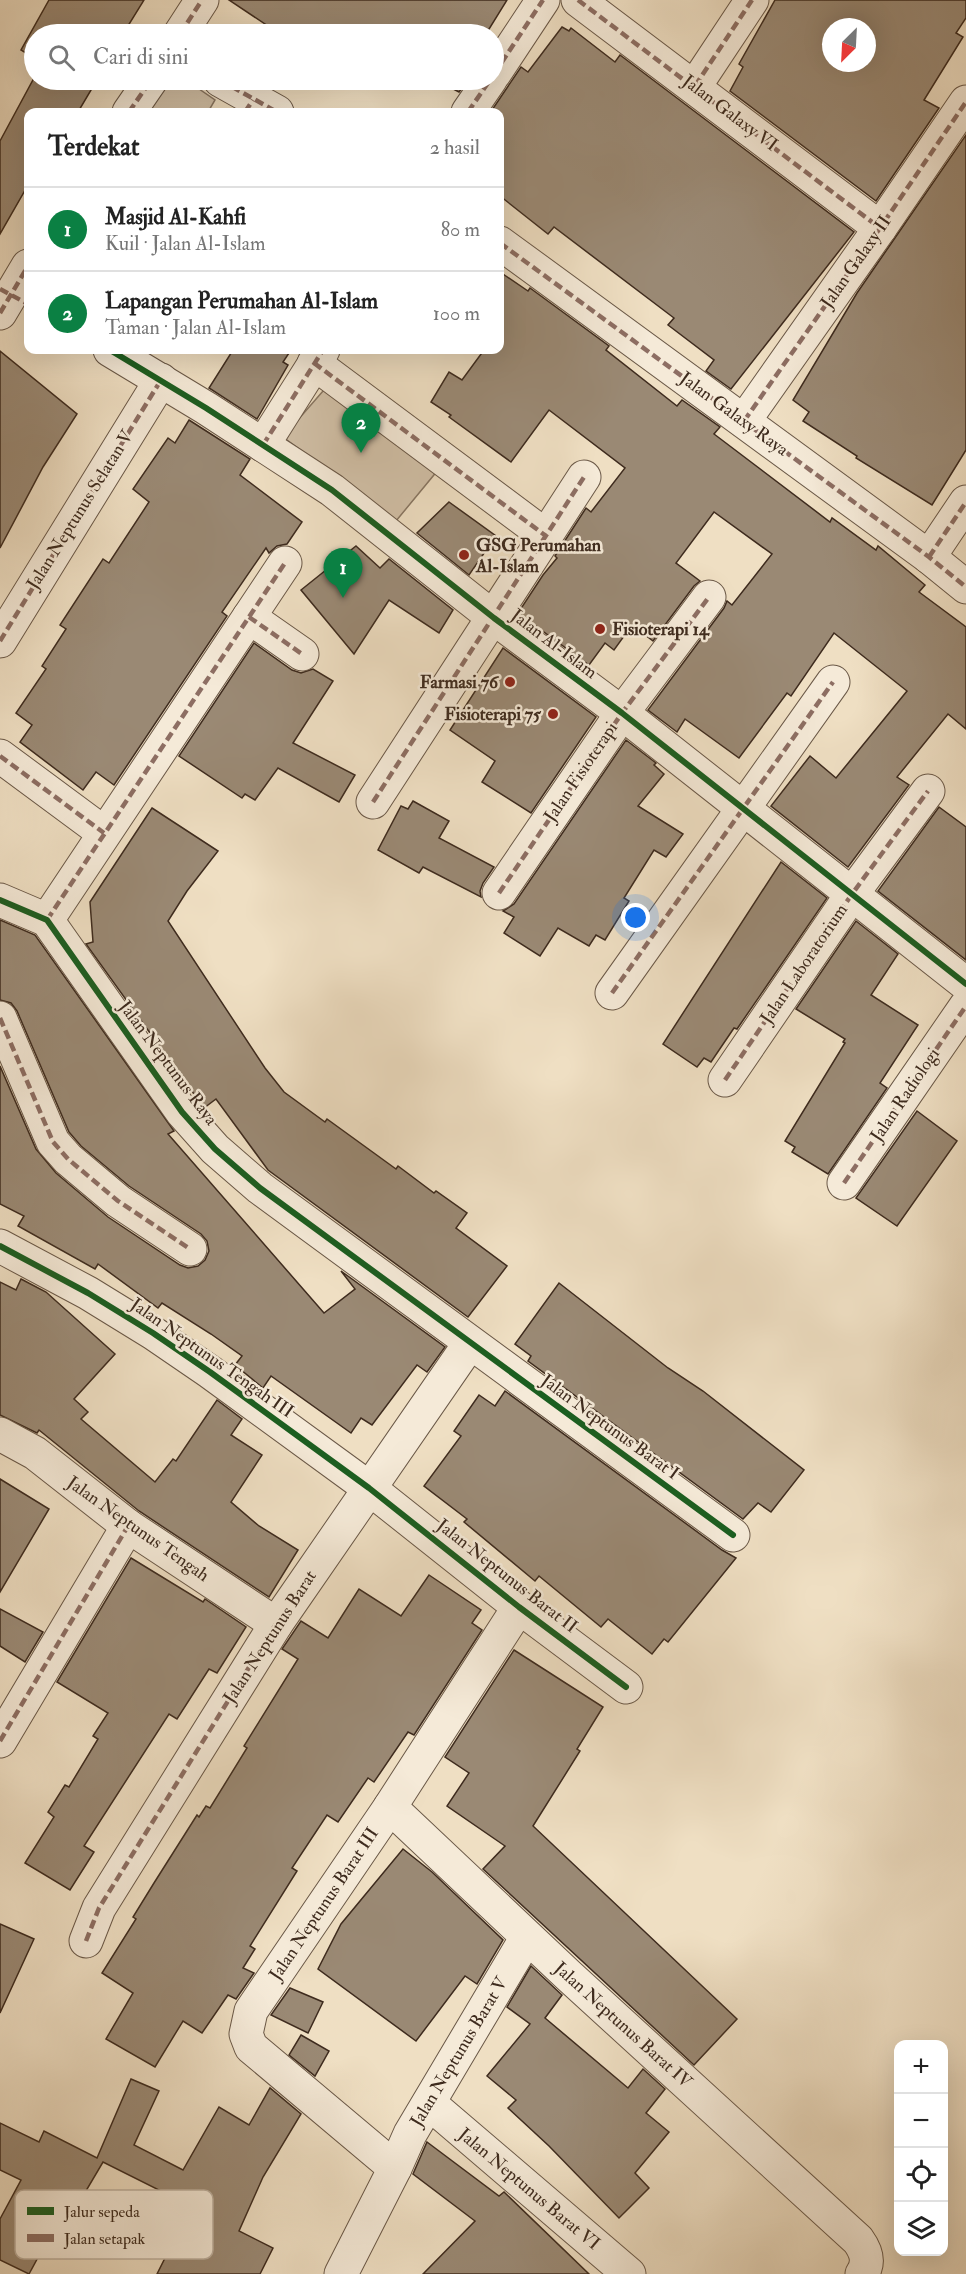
<!DOCTYPE html>
<html lang="id">
<meta charset="utf-8">
<style>
:root{--surface:#fff;--page:#f2f2f2;--text:#222;--muted:#767676;--line:#e0e0e0;--accent:#0b8043}
body{margin:0;font-family:"IM FELL Double Pica",serif;background:var(--page);color:var(--text)}
.controls{position:absolute;right:18px;bottom:18px;display:grid;overflow:hidden;border-radius:12px;box-shadow:0 6px 24px #0002}
.controls button{width:54px;height:54px;display:grid;place-items:center;padding:0;border:0;border-bottom:2px solid var(--line);background:var(--surface);color:var(--text);font:30px sans-serif}
.compass{position:absolute;left:822px;top:18px;width:54px;height:54px;border-radius:50%;background:var(--surface);box-shadow:0 6px 24px #0002;rotate:204deg}
.you{position:absolute;left:636px;top:918px;width:21px;height:21px;margin:-15px;border:4px solid #fff;border-radius:50%;background:#1a73e8;box-shadow:0 0 0 9px #1a73e833}
.badge{display:grid;place-items:center;width:39px;height:39px;border-radius:50%;background:var(--accent);color:#fff;font-size:20px;font-weight:700}
.pin{position:absolute;translate:-50% -50px;filter:drop-shadow(0 2px 3px #0008)}
.pin::after{content:'';position:absolute;top:32px;width:21px;height:18px;background:inherit;clip-path:polygon(0 0,100% 0,50% 100%)}
.list{margin:0;padding:0;list-style:none}
h2{display:flex;justify-content:space-between;align-items:center;height:78px;margin:0;padding:0 24px;font-size:26px}
h2 small{font-size:20px;font-weight:400;color:var(--muted)}
.list li{display:grid;grid-template-columns:39px 1fr auto;gap:18px;align-items:center;box-sizing:border-box;height:84px;padding:0 24px;border-top:2px solid var(--line)}
.list b{display:block;font-size:22px;white-space:nowrap}
.list p{margin:0;font-size:20px;white-space:nowrap;color:var(--muted)}
.list em{font-size:20px;font-style:normal;color:var(--muted)}
.icon{flex:none;width:33px;height:33px;fill:none;stroke:currentColor;stroke-width:2;stroke-linecap:round;stroke-linejoin:round}
.map{position:relative;flex:none;width:966px;height:2274px;overflow:hidden}
.search{position:absolute;background:var(--surface);box-shadow:0 6px 24px #0002;left:24px;top:24px;width:480px;height:66px;display:flex;align-items:center;gap:15px;box-sizing:border-box;padding:0 21px;border-radius:33px;color:var(--muted);font-size:22px}
.panel{position:absolute;background:var(--surface);box-shadow:0 6px 24px #0002;left:24px;top:108px;width:480px;height:246px;border-radius:12px}
.map>svg:first-child{display:block}
.green{fill:#d1c0a7;stroke:#887662;stroke-width:1.5}
.building{fill:#9a8974;stroke:#3e2b1e;stroke-width:1.5;fill-rule:evenodd}
.lines{fill:none;stroke-linecap:round;stroke-linejoin:round}
.street-casing{stroke:#6a5847;stroke-width:35}
.street{stroke:#f5ead8;stroke-width:33}
.quiet{stroke:#8d6e63;stroke-width:4.5;stroke-dasharray:9 4.5;stroke-linecap:butt}
.cycleway-casing{stroke:#f5ead8;stroke-width:10}
.cycleway{stroke:#1b5e20;stroke-width:6}
.poi-dot{fill:#8f2418;stroke:#f5ead8;stroke-width:2}
.labels{text-anchor:middle;dominant-baseline:central;stroke-width:5;stroke-linejoin:round;paint-order:stroke}
.street-label{font-size:18px;fill:#3e2b1e;stroke:#f5ead8}
.poi-label{font-size:18px;font-weight:bold;fill:#3e2b1e;stroke:#f5ead8;text-anchor:start}
.key{fill:#f5ead8;stroke:#beb1a0;stroke-width:1.5}
.key-label{font-size:16px;fill:#3e2b1e}
</style>
<div class="map">
<svg width="966" height="2274" viewBox="0 0 966 2274">
<rect width="100%" height="100%" fill="#efdfc3"/>
<filter id="stains"><feTurbulence type="fractalNoise" baseFrequency=".00333" numOctaves="4"/><feColorMatrix values="0 0 0 0 .2 0 0 0 0 .09 0 0 0 0 .02 0 0 0 .5 -.17"/></filter>
<radialGradient id="worn" r=".72"><stop offset=".6" stop-color="#630" stop-opacity="0"/><stop offset="1" stop-color="#630" stop-opacity=".3"/></radialGradient>
<g class="green">
<path d="M 163,80 L 186,80 L 215,100 L 208,112 L 143,112 Z"/>
<path d="M 330,383 L 438,470 L 396,521 L 283,437 Z"/>
</g>
<g class="building">
<path d="M 49,0 L 144,0 L 123,34 L 34,34 L 34,58 L 21,50 Z"/>
<path d="M 229,0 L 507,0 L 486,34 L 280,34 Z"/>
<path d="M 775,0 L 966,0 L 966,18 L 956,33 L 963,37 L 924,100 L 939,108 L 876,201 L 730,91 L 743,67 L 739,64 ZM 831,27 L 867,27 L 867,63 L 831,63 Z"/>
<path d="M 562,27 L 569,31 L 571,28 L 615,62 L 620,55 L 854,232 L 731,389 L 706,371 L 714,360 L 668,325 L 674,318 L 554,227 L 548,234 L 500,196 L 500,112 L 492,110 L 521,67 L 528,72 Z"/>
<path d="M 34,78 L 97,80 L 78,112 L 28,112 L 28,185 L 0,234 L 0,141 Z"/>
<path d="M 436,80 L 468,80 L 459,92 Z"/>
<path d="M 966,135 L 966,450 L 932,505 L 856,458 L 857,456 L 803,421 L 809,412 L 793,400 L 857,293 Z"/>
<path d="M 500,272 L 528,291 L 530,288 L 609,346 L 606,350 L 677,406 L 682,400 L 720,427 L 714,434 L 830,522 L 832,518 L 876,550 L 878,546 L 925,585 L 919,592 L 966,627 L 966,729 L 948,714 L 897,777 L 909,785 L 848,867 L 771,806 L 810,756 L 836,778 L 907,691 L 834,633 L 791,696 L 787,693 L 739,758 L 685,719 L 677,732 L 648,710 L 724,608 L 727,601 L 732,605 L 772,554 L 714,512 L 676,563 L 700,581 L 694,586 L 653,641 L 632,625 L 614,650 L 605,643 L 589,665 L 518,613 L 543,575 L 557,558 L 555,556 L 586,508 L 591,512 L 625,468 L 549,410 L 511,462 L 449,417 L 451,415 L 431,402 L 449,372 L 462,380 L 484,350 L 500,350 Z"/>
<path d="M 233,350 L 291,350 L 283,362 L 288,365 L 257,419 L 209,388 Z"/>
<path d="M 0,351 L 77,414 L 43,467 L 0,548 Z"/>
<path d="M 189,420 L 250,459 L 240,475 L 302,522 L 287,544 L 277,546 L 269,553 L 266,548 L 222,612 L 227,616 L 114,785 L 96,772 L 83,790 L 20,742 L 32,725 L 16,713 L 46,669 L 42,666 L 66,629 L 60,625 L 103,559 L 109,563 L 149,502 L 133,489 L 168,438 L 175,443 Z"/>
<path d="M 449,502 L 496,536 L 469,575 L 417,533 Z"/>
<path d="M 356,546 L 380,568 L 389,559 L 453,610 L 439,633 L 389,600 L 354,654 L 301,590 Z"/>
<path d="M 254,643 L 292,670 L 301,673 L 313,669 L 333,681 L 293,743 L 355,775 L 339,802 L 278,768 L 255,800 L 245,794 L 242,798 L 179,756 Z"/>
<path d="M 503,648 L 596,717 L 531,813 L 482,782 L 495,761 L 450,730 Z"/>
<path d="M 626,740 L 656,763 L 654,765 L 664,774 L 638,806 L 683,834 L 666,857 L 654,850 L 624,898 L 629,901 L 605,940 L 596,935 L 589,946 L 558,928 L 540,956 L 504,933 L 514,917 L 503,911 L 514,904 Z"/>
<path d="M 413,801 L 449,821 L 439,838 L 494,867 L 483,883 L 480,891 L 481,897 L 423,867 L 419,873 L 378,850 L 401,806 L 408,809 Z"/>
<path d="M 939,807 L 966,827 L 966,960 L 878,891 Z"/>
<path d="M 152,808 L 218,851 L 187,891 L 168,921 L 265,1068 L 284,1092 L 325,1122 L 327,1119 L 396,1169 L 398,1166 L 434,1193 L 436,1191 L 467,1213 L 456,1228 L 507,1266 L 468,1317 L 268,1170 L 216,1099 L 204,1108 L 86,944 L 93,942 L 90,902 Z"/>
<path d="M 781,862 L 827,898 L 737,1029 L 734,1028 L 711,1062 L 704,1058 L 697,1067 L 663,1044 Z"/>
<path d="M 0,920 L 35,935 L 174,1131 L 168,1134 L 324,1313 L 355,1289 L 341,1271 L 445,1347 L 427,1372 L 417,1365 L 372,1425 L 361,1418 L 351,1433 L 271,1376 L 263,1388 L 235,1365 L 242,1356 L 211,1334 L 162,1303 L 158,1308 L 98,1264 L 95,1269 L 18,1226 L 24,1216 L 0,1204 L 0,1066 L 36,1149 L 56,1173 L 108,1217 L 180,1265 L 188,1268 L 198,1266 L 205,1260 L 209,1251 L 207,1241 L 201,1234 L 129,1186 L 81,1146 L 69,1132 L 17,1011 L 11,1003 L 0,1000 Z"/>
<path d="M 856,921 L 898,954 L 871,995 L 918,1025 L 880,1083 L 887,1088 L 828,1174 L 792,1152 L 795,1147 L 785,1141 L 845,1043 L 843,1042 L 845,1039 L 796,1009 Z"/>
<path d="M 917,1111 L 957,1141 L 897,1226 L 856,1198 Z"/>
<path d="M 21,1279 L 46,1292 L 115,1354 L 74,1399 L 88,1412 L 81,1419 L 155,1482 L 173,1459 L 176,1461 L 217,1400 L 242,1419 L 231,1435 L 262,1455 L 231,1502 L 259,1526 L 298,1550 L 269,1597 L 139,1511 L 39,1430 L 37,1433 L 0,1415 L 0,1282 L 16,1290 Z"/>
<path d="M 559,1283 L 668,1368 L 703,1391 L 804,1470 L 771,1512 L 758,1503 L 743,1519 L 528,1361 L 531,1356 L 515,1344 Z"/>
<path d="M 505,1391 L 722,1550 L 736,1558 L 668,1642 L 664,1639 L 652,1654 L 608,1619 L 601,1627 L 539,1576 L 535,1581 L 464,1522 L 467,1519 L 424,1486 L 461,1436 L 454,1431 L 479,1395 L 495,1406 Z"/>
<path d="M 0,1479 L 49,1509 L 0,1592 Z"/>
<path d="M 131,1558 L 203,1602 L 205,1599 L 246,1627 L 217,1673 L 209,1669 L 177,1719 L 169,1714 L 84,1846 L 94,1852 L 70,1890 L 25,1863 L 54,1817 L 48,1812 L 65,1785 L 69,1787 L 98,1739 L 93,1736 L 108,1713 L 57,1682 Z"/>
<path d="M 429,1575 L 481,1610 L 472,1623 L 482,1630 L 414,1735 L 408,1732 L 374,1782 L 368,1778 L 338,1822 L 327,1815 L 292,1868 L 297,1871 L 250,1946 L 255,1949 L 243,1968 L 254,1973 L 236,1999 L 228,1995 L 202,2033 L 183,2021 L 155,2067 L 106,2039 L 133,1993 L 102,1973 L 136,1919 L 133,1917 L 154,1883 L 197,1815 L 199,1817 L 206,1806 L 210,1808 L 247,1748 L 244,1746 L 298,1659 L 282,1649 L 301,1621 L 328,1638 L 359,1589 L 401,1616 Z"/>
<path d="M 0,1609 L 43,1632 L 25,1662 L 0,1646 Z"/>
<path d="M 514,1650 L 603,1707 L 577,1749 L 580,1751 L 533,1826 L 737,2019 L 694,2065 L 483,1869 L 505,1846 L 447,1806 L 469,1773 L 445,1757 Z"/>
<path d="M 403,1849 L 432,1872 L 503,1940 L 477,1984 L 465,1976 L 416,2041 L 318,1969 L 341,1924 Z"/>
<path d="M 0,1924 L 34,1939 L 0,2013 Z"/>
<path d="M 531,1966 L 562,1995 L 545,2018 L 628,2088 L 643,2069 L 665,2089 L 646,2113 L 669,2132 L 635,2173 L 649,2188 L 619,2218 L 549,2146 L 508,2108 L 516,2100 L 487,2076 L 530,2024 L 507,2007 Z"/>
<path d="M 290,1988 L 323,2002 L 308,2033 L 271,2015 Z"/>
<path d="M 301,2035 L 329,2051 L 315,2076 L 289,2055 Z"/>
<path d="M 131,2079 L 159,2091 L 134,2145 L 183,2170 L 219,2107 L 249,2125 L 270,2088 L 301,2114 L 263,2177 L 239,2231 L 273,2248 L 260,2274 L 157,2274 L 191,2206 L 103,2162 L 83,2196 L 74,2191 L 29,2274 L 0,2260 L 0,2219 L 21,2180 L 0,2170 L 0,2123 L 39,2142 L 44,2131 L 97,2158 Z"/>
<path d="M 427,2142 L 499,2196 L 504,2192 L 589,2274 L 423,2274 L 475,2221 L 413,2174 Z"/>
</g>
<g class="lines">
<defs>
<g id="street">
<path d="M 578,0 L 880,228"/>
<path d="M 180,34 L 202,0"/>
<path d="M 494,74 L 543,0"/>
<path d="M 220,80 L 277,112"/>
<path d="M 695,86 L 752,0"/>
<path d="M 129,112 L 151,80"/>
<path d="M 468,112 L 490,80"/>
<path d="M 500,243 L 929,557 L 966,587"/>
<path d="M 0,313 L 28,266"/>
<path d="M 110,350 L 206,408 L 332,490 L 494,618 L 622,713 L 966,984"/>
<path d="M 314,363 L 546,536"/>
<path d="M 744,421 L 880,228 L 966,102"/>
<path d="M 263,445 L 323,350"/>
<path d="M 929,557 L 966,502"/>
<path d="M 249,617 L 302,654"/>
<path d="M 0,641 L 161,380"/>
<path d="M 0,756 L 104,833"/>
<path d="M 373,802 L 584,477"/>
<path d="M 499,893 L 622,713 L 709,597"/>
<path d="M 0,900 L 47,920 L 182,1112 L 215,1149 L 260,1188 L 733,1535"/>
<path d="M 47,920 L 285,563"/>
<path d="M 612,993 L 833,682"/>
<path d="M 0,1018 L 53,1142 L 68,1159 L 118,1201 L 190,1249"/>
<path d="M 725,1080 L 852,894 L 928,791"/>
<path d="M 844,1183 L 966,1006"/>
<path d="M 0,1246 L 88,1293 L 153,1333 L 210,1372 L 369,1488 L 519,1607 L 626,1687"/>
<path d="M 0,1434 L 35,1453 L 128,1526 L 276,1624"/>
<path d="M 0,1741 L 128,1526"/>
<path d="M 390,1807 L 568,1975 L 858,2240 C 866,2251 870,2262 862,2274"/>
<path d="M 86,1941 L 99,1908 L 276,1624 L 470,1343"/>
<path d="M 429,2103 L 629,2274"/>
<path d="M 395,2168 L 251,2047 L 246,2034 L 251,2011 L 390,1807 L 519,1607"/>
<path d="M 341,2274 L 395,2168 L 410,2134 L 527,1937"/>
</g>
</defs>
<use href="#street" class="street-casing"/>
<use href="#street" class="street"/>
<g class="quiet">
<path d="M 578,0 L 880,228"/>
<path d="M 180,34 L 202,0"/>
<path d="M 494,74 L 543,0"/>
<path d="M 220,80 L 277,112"/>
<path d="M 695,86 L 752,0"/>
<path d="M 129,112 L 151,80"/>
<path d="M 245,112 L 253,100"/>
<path d="M 468,112 L 490,80"/>
<path d="M 500,243 L 929,557 L 966,587"/>
<path d="M 0,289 L 28,304"/>
<path d="M 0,313 L 28,266"/>
<path d="M 314,363 L 546,536"/>
<path d="M 744,421 L 880,228 L 966,102"/>
<path d="M 263,445 L 323,350"/>
<path d="M 929,557 L 966,502"/>
<path d="M 249,617 L 302,654"/>
<path d="M 0,641 L 161,380"/>
<path d="M 0,756 L 104,833"/>
<path d="M 373,802 L 584,477"/>
<path d="M 499,893 L 622,713 L 709,597"/>
<path d="M 47,920 L 285,563"/>
<path d="M 612,993 L 833,682"/>
<path d="M 0,1018 L 53,1142 L 68,1159 L 118,1201 L 190,1249"/>
<path d="M 725,1080 L 852,894 L 928,791"/>
<path d="M 844,1183 L 966,1006"/>
<path d="M 0,1741 L 128,1526"/>
<path d="M 86,1941 L 99,1908 L 276,1624"/>
</g>
<defs>
<g id="cycleway">
<path d="M 110,350 L 206,408 L 332,490 L 494,618 L 622,713 L 966,984"/>
<path d="M 0,900 L 47,920 L 182,1112 L 215,1149 L 260,1188 L 733,1535"/>
<path d="M 0,1246 L 88,1293 L 153,1333 L 210,1372 L 369,1488 L 519,1607 L 626,1687"/>
</g>
</defs>
<use href="#cycleway" class="cycleway-casing"/>
<use href="#cycleway" class="cycleway"/>
</g>
<g class="poi-dot">
<circle cx="464" cy="555" r="6"/>
<circle cx="600" cy="629" r="6"/>
<circle cx="510" cy="682" r="6"/>
<circle cx="553" cy="714" r="6"/>
</g>
<g class="labels">
<g class="street-label">
<text transform="translate(730 113) rotate(37)">Jalan Galaxy VI</text>
<text transform="translate(856 262) rotate(-55)">Jalan Galaxy II</text>
<text transform="translate(734 414) rotate(36)">Jalan Galaxy Raya</text>
<text transform="translate(80 510) rotate(-58)">Jalan Neptunus Selatan V</text>
<text transform="translate(554 644) rotate(37)">Jalan Al-Islam</text>
<text transform="translate(581 772) rotate(-56)">Jalan Fisioterapi</text>
<text transform="translate(804 964) rotate(-56)">Jalan Laboratorium</text>
<text transform="translate(168 1063) rotate(53)">Jalan Neptunus Raya</text>
<text transform="translate(905 1095) rotate(-56)">Jalan Radiologi</text>
<text transform="translate(212 1358) rotate(35)">Jalan Neptunus Tengah III</text>
<text transform="translate(610 1427) rotate(36)">Jalan Neptunus Barat I</text>
<text transform="translate(138 1529) rotate(35)">Jalan Neptunus Tengah</text>
<text transform="translate(507 1576) rotate(38)">Jalan Neptunus Barat II</text>
<text transform="translate(270 1637) rotate(-57)">Jalan Neptunus Barat</text>
<text transform="translate(324 1904) rotate(-56)">Jalan Neptunus Barat III</text>
<text transform="translate(623 2025) rotate(42)">Jalan Neptunus Barat IV</text>
<text transform="translate(459 2052) rotate(-59)">Jalan Neptunus Barat V</text>
<text transform="translate(529 2189) rotate(40)">Jalan Neptunus Barat VI</text>
</g>
<g class="poi-label">
<text x="476" y="545">GSG Perumahan<tspan x="476" dy="21">Al-Islam</tspan></text>
<text x="612" y="629">Fisioterapi 14</text>
<text x="498" y="682" text-anchor="end">Farmasi 76</text>
<text x="541" y="714" text-anchor="end">Fisioterapi 75</text>
</g>
</g>
<rect x="15" y="2190" width="198" height="69" rx="9" class="key"/>
<rect x="27" y="2207" width="27" height="8" fill="#1b5e20"/>
<rect x="27" y="2234" width="27" height="8" fill="#8d6e63"/>
<g class="key-label">
<text x="64" y="2217">Jalur sepeda</text>
<text x="64" y="2244">Jalan setapak</text>
</g>
<rect width="100%" height="100%" filter="url(#stains)"/>
<rect width="100%" height="100%" fill="url(#worn)"/>
</svg>
<div class="controls">
<button>+</button>
<button>−</button>
<button><svg class="icon" aria-label="locate" viewBox="0 0 24 24"><circle cx="12" cy="12" r="6"/><path d="M12 2v4M12 18v4M2 12h4M18 12h4"/></svg></button>
<button><svg class="icon" aria-label="layers" viewBox="0 0 24 24"><path d="M12 4l9 5-9 5-9-5zM3 14l9 5 9-5"/></svg></button>
</div>
<svg class="compass" viewBox="-18 -18 36 36"><path d="M0-13l5 13h-10z" fill="#e53935"/><path d="M0 13l5-13h-10z" fill="#767676"/></svg>
<div class="you"></div>
<div class="pin badge" style="left:343px;top:598px">1</div>
<div class="pin badge" style="left:361px;top:453px">2</div>
<div class="search"><svg class="icon" aria-label="search" viewBox="0 0 24 24"><circle cx="10" cy="10" r="6"/><path d="M15 15l6 6"/></svg>Cari di sini</div>
<section class="panel">
<h2>Terdekat<small>2 hasil</small></h2>
<ul class="list">
<li><span class="badge">1</span><div><b>Masjid Al-Kahfi</b><p>Kuil · Jalan Al-Islam</p></div><em>80 m</em></li>
<li><span class="badge">2</span><div><b>Lapangan Perumahan Al-Islam</b><p>Taman · Jalan Al-Islam</p></div><em>100 m</em></li>
</ul>
</section>
</div>
